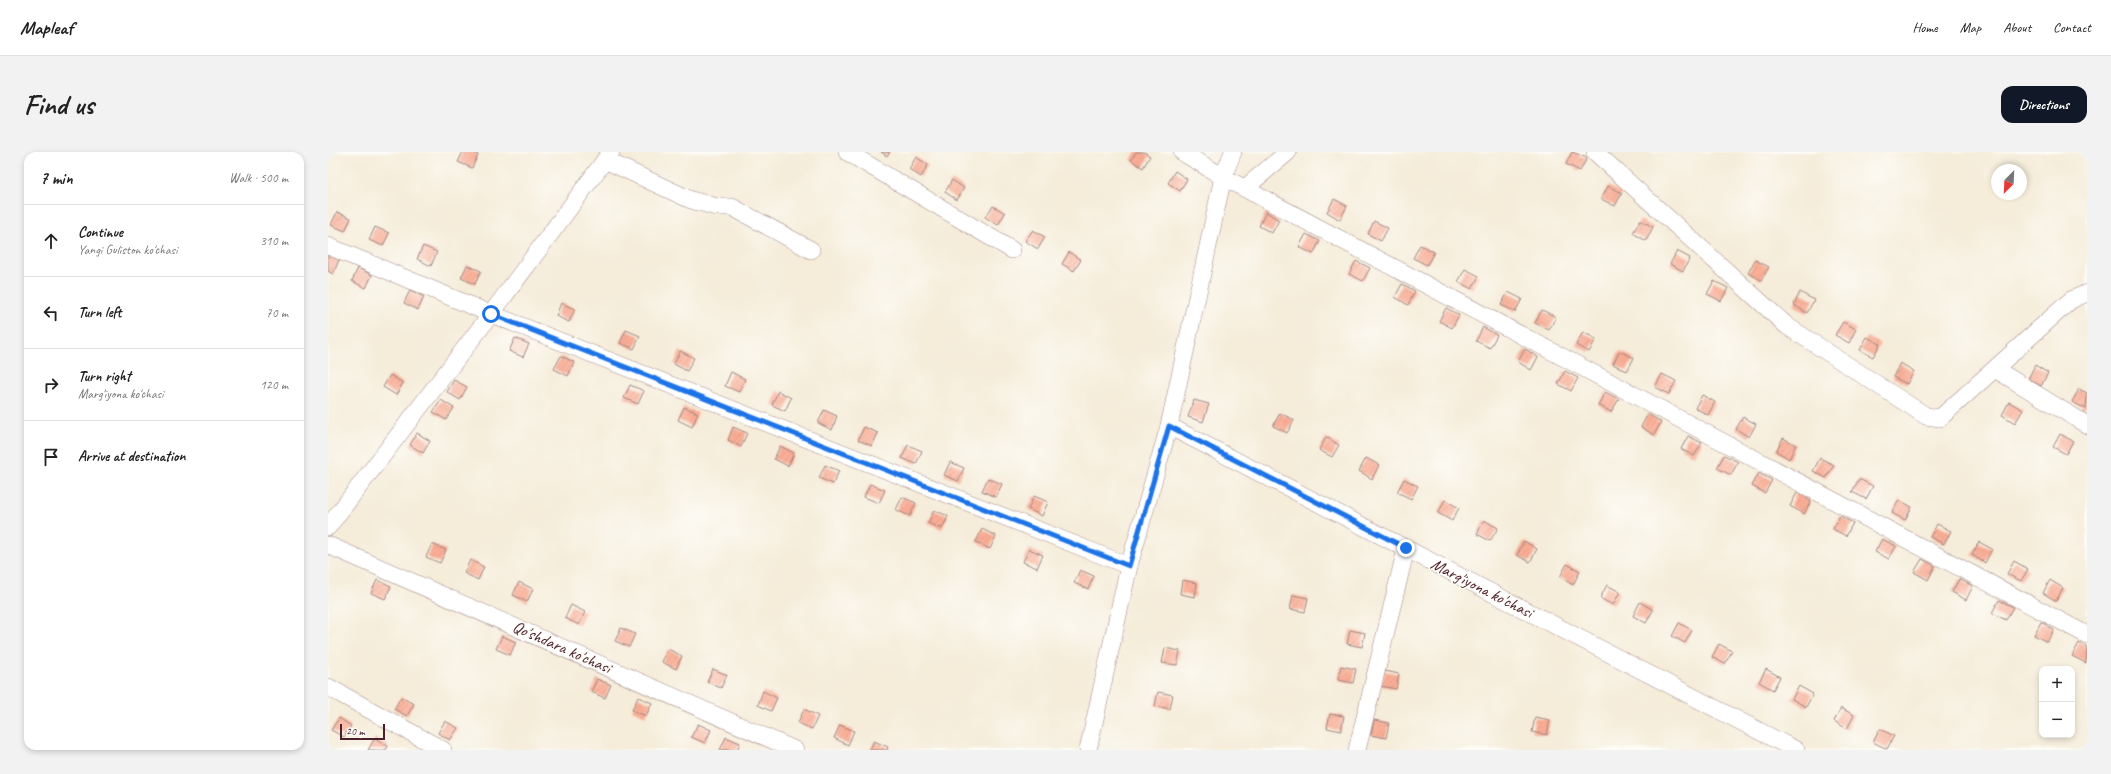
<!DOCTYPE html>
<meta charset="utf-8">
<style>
:root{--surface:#fff;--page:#f2f2f2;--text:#222;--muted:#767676;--line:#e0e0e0;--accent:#111827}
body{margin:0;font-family:Caveat,sans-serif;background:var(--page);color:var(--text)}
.controls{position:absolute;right:12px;bottom:12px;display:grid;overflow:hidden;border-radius:8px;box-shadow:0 2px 6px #0003}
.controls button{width:36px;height:36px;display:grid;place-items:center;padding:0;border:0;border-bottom:1px solid var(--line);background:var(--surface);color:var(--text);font:20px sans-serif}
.compass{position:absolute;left:1663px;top:12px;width:36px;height:36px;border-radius:50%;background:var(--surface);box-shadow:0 2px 6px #0003;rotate:204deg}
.scale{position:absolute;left:12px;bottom:10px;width:45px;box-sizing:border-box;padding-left:4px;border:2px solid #4a1f2b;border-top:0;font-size:11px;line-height:14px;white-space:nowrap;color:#4a1f2b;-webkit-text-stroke:3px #fdfcf7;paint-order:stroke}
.stop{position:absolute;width:12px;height:12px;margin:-9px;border:3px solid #1a73e8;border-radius:50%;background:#fff}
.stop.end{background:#1a73e8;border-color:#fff;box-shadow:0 1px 4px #0008}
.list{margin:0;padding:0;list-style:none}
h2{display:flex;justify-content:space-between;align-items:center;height:52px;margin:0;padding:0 16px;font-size:17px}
h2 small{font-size:13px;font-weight:400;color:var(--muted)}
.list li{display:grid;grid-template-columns:26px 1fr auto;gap:12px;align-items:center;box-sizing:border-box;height:72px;padding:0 16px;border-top:1px solid var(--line)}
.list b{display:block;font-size:15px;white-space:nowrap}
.list p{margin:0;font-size:13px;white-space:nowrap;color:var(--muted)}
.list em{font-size:13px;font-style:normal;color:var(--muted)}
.icon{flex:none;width:22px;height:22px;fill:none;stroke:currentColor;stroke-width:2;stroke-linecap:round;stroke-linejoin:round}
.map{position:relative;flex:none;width:1759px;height:598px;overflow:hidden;border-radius:12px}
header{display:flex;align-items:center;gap:24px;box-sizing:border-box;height:56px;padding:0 20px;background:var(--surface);border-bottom:1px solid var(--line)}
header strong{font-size:19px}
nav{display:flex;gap:22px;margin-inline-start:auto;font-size:14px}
.intro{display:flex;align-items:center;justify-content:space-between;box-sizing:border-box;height:96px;padding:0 24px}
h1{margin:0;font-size:28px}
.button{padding:10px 18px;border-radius:12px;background:var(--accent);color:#fff;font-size:14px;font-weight:700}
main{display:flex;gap:24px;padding:0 24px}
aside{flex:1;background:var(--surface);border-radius:12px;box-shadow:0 2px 6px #0003}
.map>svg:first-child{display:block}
.building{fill:url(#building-hatch)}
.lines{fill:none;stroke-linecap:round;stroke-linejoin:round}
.minor-casing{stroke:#a08682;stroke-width:18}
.minor{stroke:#fff;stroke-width:17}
.route{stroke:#1a73e8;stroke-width:5}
.labels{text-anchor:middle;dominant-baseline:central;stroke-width:3;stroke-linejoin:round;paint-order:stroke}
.street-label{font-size:17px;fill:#4a1f2b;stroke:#fdfcf7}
</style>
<header>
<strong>Mapleaf</strong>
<nav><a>Home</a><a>Map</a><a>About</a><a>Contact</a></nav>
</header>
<div class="intro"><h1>Find us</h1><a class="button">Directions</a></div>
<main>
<aside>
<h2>7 min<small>Walk · 500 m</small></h2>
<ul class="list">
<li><svg class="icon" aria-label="ahead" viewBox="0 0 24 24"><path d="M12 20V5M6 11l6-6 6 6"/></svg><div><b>Continue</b><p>Yangi Guliston ko'chasi</p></div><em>310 m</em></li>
<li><svg class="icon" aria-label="left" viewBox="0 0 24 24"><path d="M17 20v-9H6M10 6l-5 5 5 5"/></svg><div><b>Turn left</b></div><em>70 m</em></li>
<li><svg class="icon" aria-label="right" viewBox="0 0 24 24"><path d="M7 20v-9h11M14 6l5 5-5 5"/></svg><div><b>Turn right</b><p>Marg'iyona ko'chasi</p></div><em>120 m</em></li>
<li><svg class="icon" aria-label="arrive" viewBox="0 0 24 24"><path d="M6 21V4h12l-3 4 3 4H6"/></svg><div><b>Arrive at destination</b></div></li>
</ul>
</aside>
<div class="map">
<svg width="1759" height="598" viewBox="0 0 1759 598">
<defs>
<pattern id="building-hatch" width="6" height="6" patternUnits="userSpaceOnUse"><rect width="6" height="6" fill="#fbae95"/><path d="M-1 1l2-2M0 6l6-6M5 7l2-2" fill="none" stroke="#d99581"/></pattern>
</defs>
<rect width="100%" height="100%" fill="#fdfcf7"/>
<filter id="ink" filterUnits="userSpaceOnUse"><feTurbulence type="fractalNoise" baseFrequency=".025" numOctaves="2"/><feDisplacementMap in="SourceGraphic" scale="8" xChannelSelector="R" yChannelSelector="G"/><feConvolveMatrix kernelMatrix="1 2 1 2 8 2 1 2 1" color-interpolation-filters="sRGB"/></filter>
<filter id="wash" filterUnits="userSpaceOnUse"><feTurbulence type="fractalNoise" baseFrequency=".012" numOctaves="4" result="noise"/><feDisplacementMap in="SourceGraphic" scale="16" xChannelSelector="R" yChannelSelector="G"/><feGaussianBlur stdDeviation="0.9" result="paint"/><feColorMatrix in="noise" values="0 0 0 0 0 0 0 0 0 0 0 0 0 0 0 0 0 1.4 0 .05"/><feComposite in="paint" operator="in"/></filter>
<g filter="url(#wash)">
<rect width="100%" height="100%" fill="#f5ecd9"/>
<g id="blocks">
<g class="building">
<path d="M 135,0 L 144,0 L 150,3 L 144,16 L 130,10 Z"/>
<path d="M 553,0 L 562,0 L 559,4 Z"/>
<path d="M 808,0 L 816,0 L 822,4 L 815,16 L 803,8 Z"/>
<path d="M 1244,0 L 1259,6 L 1252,19 L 1238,12 Z"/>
<path d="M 588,5 L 600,13 L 593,25 L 581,17 Z"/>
<path d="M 847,19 L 859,27 L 852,39 L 840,31 Z"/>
<path d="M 624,28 L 636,36 L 629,48 L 617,40 Z"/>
<path d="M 1280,34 L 1294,41 L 1287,54 L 1273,47 Z"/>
<path d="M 1006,47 L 1019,54 L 1012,68 L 999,60 Z"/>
<path d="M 665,54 L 677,61 L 670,73 L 657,65 Z"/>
<path d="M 9,60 L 23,66 L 17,79 L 3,73 Z"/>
<path d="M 938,60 L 951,68 L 944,81 L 931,74 Z"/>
<path d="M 1312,68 L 1325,75 L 1318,89 L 1305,81 Z"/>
<path d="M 1046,69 L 1060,76 L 1053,89 L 1040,82 Z"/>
<path d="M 47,75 L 61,81 L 55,94 L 41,88 Z"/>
<path d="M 705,78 L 717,85 L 710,97 L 697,89 Z"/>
<path d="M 978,82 L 992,89 L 985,102 L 971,95 Z"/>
<path d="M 1092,93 L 1106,100 L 1099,113 L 1085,106 Z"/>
<path d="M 95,94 L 109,100 L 103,114 L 89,107 Z"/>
<path d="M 1349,99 L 1362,106 L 1355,119 L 1342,112 Z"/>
<path d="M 741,100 L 753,108 L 746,119 L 734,112 Z"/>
<path d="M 0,103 L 11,108 L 5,122 L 0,119 Z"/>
<path d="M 1427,108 L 1441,115 L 1433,128 L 1420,121 Z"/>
<path d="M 1028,109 L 1042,116 L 1035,129 L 1021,122 Z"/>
<path d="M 139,113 L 153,119 L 147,132 L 133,126 Z"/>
<path d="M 30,116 L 44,123 L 38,136 L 24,129 Z"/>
<path d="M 1137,117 L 1151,124 L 1144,137 L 1130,130 Z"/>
<path d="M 1386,129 L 1400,136 L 1393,149 L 1379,142 Z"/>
<path d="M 1074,132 L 1087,139 L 1080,153 L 1067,145 Z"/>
<path d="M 82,138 L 96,145 L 90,158 L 76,151 Z"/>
<path d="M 1180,140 L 1194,147 L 1187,160 L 1173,153 Z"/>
<path d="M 1472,140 L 1486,148 L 1479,161 L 1466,153 Z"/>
<path d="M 233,151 L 247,157 L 241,170 L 228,164 Z"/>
<path d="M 1118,156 L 1131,163 L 1124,176 L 1111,169 Z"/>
<path d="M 1214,158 L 1228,165 L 1221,178 L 1207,171 Z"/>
<path d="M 1515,170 L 1528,177 L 1521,191 L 1507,183 Z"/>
<path d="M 1155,175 L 1169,183 L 1162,196 L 1148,189 Z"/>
<path d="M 298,178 L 312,184 L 306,197 L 292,191 Z"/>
<path d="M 1255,180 L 1268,187 L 1261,200 L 1248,193 Z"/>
<path d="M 1539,185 L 1552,192 L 1545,205 L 1532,198 Z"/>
<path d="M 187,186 L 201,192 L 195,205 L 181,199 Z"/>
<path d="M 1197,197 L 1210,205 L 1203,218 L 1190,210 Z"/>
<path d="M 352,199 L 366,206 L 359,219 L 346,212 Z"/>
<path d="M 1292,199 L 1306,206 L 1299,219 L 1285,212 Z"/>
<path d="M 233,204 L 246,210 L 240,224 L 226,217 Z"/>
<path d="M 1572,211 L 1586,219 L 1579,232 L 1565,225 Z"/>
<path d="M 1707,213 L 1720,221 L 1713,234 L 1700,227 Z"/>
<path d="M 1237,219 L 1250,226 L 1243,239 L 1230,232 Z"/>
<path d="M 403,220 L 417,227 L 411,240 L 397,234 Z"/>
<path d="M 1334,222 L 1348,229 L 1341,242 L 1327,235 Z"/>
<path d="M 62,223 L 75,231 L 68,243 L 55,235 Z"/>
<path d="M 126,228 L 139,235 L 132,248 L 119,240 Z"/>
<path d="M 302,233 L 316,239 L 310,252 L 296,246 Z"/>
<path d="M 1751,237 L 1759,241 L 1758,257 L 1744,250 Z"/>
<path d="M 450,239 L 463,246 L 457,259 L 444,253 Z"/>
<path d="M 1277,240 L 1291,247 L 1283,260 L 1270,253 Z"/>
<path d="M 1374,243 L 1387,250 L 1380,263 L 1367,256 Z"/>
<path d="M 113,248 L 126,256 L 118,268 L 105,260 Z"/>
<path d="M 866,248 L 881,252 L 875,270 L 860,265 Z"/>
<path d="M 1681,250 L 1695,258 L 1687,271 L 1674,263 Z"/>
<path d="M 356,255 L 370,261 L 364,275 L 350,268 Z"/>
<path d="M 496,258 L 509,264 L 504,278 L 490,271 Z"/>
<path d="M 952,261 L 966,268 L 959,281 L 945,274 Z"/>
<path d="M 1320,262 L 1333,270 L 1326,283 L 1313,275 Z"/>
<path d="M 1415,265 L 1428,272 L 1421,285 L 1408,277 Z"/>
<path d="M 405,275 L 419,281 L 413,295 L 400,288 Z"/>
<path d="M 536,275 L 550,281 L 544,294 L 530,288 Z"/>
<path d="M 89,281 L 102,289 L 95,301 L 82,293 Z"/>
<path d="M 1732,282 L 1745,289 L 1738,302 L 1725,295 Z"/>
<path d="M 1360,284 L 1374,291 L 1366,304 L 1353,297 Z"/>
<path d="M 998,285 L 1011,293 L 1004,305 L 991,298 Z"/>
<path d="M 1455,286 L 1468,293 L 1461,307 L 1448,299 Z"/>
<path d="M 580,293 L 594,299 L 588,312 L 574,306 Z"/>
<path d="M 452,294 L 466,301 L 460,314 L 446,307 Z"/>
<path d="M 1396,303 L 1410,310 L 1403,323 L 1389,316 Z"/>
<path d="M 1038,306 L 1051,313 L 1044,327 L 1031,319 Z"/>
<path d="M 1492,306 L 1506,313 L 1498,326 L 1485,319 Z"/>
<path d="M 622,310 L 636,316 L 630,329 L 616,323 Z"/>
<path d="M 497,313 L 511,319 L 505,332 L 491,326 Z"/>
<path d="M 1431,321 L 1444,328 L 1437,341 L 1424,334 Z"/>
<path d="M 660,326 L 674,332 L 668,345 L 654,339 Z"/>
<path d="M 1076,327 L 1090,334 L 1083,347 L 1069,340 Z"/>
<path d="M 1531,327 L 1545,334 L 1538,347 L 1524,340 Z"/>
<path d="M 542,332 L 557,338 L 551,351 L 536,345 Z"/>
<path d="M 1469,341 L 1483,349 L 1476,362 L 1462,354 Z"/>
<path d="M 706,344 L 720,350 L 714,364 L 700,357 Z"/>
<path d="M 574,345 L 588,351 L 582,364 L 568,358 Z"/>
<path d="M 1117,348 L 1131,356 L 1124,369 L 1110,361 Z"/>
<path d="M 1571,348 L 1584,355 L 1577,368 L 1564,361 Z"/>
<path d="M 606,358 L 620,364 L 614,377 L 600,371 Z"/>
<path d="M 1512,364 L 1525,371 L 1518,384 L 1505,377 Z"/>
<path d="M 1156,368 L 1170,376 L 1162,389 L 1149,382 Z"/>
<path d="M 1609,372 L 1623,379 L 1616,392 L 1602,385 Z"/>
<path d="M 654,377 L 668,384 L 662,397 L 648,390 Z"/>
<path d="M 1554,387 L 1568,394 L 1561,407 L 1547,400 Z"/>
<path d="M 1196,389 L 1209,397 L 1202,410 L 1189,403 Z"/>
<path d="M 1651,390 L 1664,397 L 1657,411 L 1644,403 Z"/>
<path d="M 104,392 L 118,398 L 112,411 L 98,405 Z"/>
<path d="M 701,397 L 715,403 L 709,416 L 695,410 Z"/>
<path d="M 1594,407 L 1607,414 L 1600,428 L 1586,420 Z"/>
<path d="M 142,408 L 156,415 L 150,428 L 136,421 Z"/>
<path d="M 1686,409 L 1700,417 L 1693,429 L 1679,422 Z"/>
<path d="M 1239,412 L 1252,419 L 1245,433 L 1232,425 Z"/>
<path d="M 752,418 L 766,424 L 760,437 L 746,431 Z"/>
<path d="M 1631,427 L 1645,434 L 1638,448 L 1624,440 Z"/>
<path d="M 49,428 L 63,434 L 57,447 L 43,441 Z"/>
<path d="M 854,428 L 869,431 L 867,445 L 852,442 Z"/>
<path d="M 1722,428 L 1735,436 L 1728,449 L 1715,441 Z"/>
<path d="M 191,430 L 205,437 L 199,450 L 185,443 Z"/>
<path d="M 1279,433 L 1292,440 L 1285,453 L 1272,446 Z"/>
<path d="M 965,443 L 980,446 L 977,460 L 962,457 Z"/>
<path d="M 1671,448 L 1685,455 L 1678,468 L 1664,461 Z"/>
<path d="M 1312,450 L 1325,458 L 1318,471 L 1305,464 Z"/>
<path d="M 243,453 L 257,460 L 251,473 L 237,466 Z"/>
<path d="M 1713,470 L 1726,478 L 1719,490 L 1706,483 Z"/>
<path d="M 1351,471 L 1364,478 L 1357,491 L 1344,484 Z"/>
<path d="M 293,476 L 307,482 L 301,495 L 287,489 Z"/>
<path d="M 1022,478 L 1037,481 L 1034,495 L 1019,492 Z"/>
<path d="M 174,484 L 188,490 L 182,503 L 168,497 Z"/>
<path d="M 1751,491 L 1759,495 L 1758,511 L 1744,504 Z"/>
<path d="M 1391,492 L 1404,499 L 1397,512 L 1384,505 Z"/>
<path d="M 837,496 L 852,499 L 849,513 L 834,511 Z"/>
<path d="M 340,497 L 354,504 L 348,517 L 334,510 Z"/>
<path d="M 1013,514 L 1028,517 L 1025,531 L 1010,528 Z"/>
<path d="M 385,517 L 399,523 L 393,536 L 379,530 Z"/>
<path d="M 1438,517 L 1452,525 L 1445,538 L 1431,530 Z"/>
<path d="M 1057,519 L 1071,522 L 1068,537 L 1053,534 Z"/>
<path d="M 269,527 L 283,533 L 277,546 L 263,540 Z"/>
<path d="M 1471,534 L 1485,542 L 1478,555 L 1464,547 Z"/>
<path d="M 435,539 L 449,546 L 443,559 L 430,553 Z"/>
<path d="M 830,540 L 845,543 L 842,557 L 827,554 Z"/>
<path d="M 73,545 L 86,552 L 79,564 L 66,557 Z"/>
<path d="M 310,545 L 324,551 L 318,564 L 304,558 Z"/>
<path d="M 1513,556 L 1526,563 L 1519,577 L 1506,569 Z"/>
<path d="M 476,557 L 490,564 L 484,577 L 470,571 Z"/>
<path d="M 1002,562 L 1016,564 L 1013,579 L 999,576 Z"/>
<path d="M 1207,565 L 1222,568 L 1219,583 L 1204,580 Z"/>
<path d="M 11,566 L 23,574 L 16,585 L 3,578 Z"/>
<path d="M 1046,568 L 1061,571 L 1058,586 L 1043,583 Z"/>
<path d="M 117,569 L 130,576 L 122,588 L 110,581 Z"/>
<path d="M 370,572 L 383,578 L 377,591 L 363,585 Z"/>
<path d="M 512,573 L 526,579 L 520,593 L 506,586 Z"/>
<path d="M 1552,577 L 1566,584 L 1559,597 L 1545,590 Z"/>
<path d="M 398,585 L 412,591 L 409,598 L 392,598 Z"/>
<path d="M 47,586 L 60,594 L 58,598 L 40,598 Z"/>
<path d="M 546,589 L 560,595 L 559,598 L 542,598 Z"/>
</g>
</g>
</g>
<g filter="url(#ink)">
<use href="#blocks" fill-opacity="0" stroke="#a08682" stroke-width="1"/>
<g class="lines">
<defs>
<g id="minor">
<path d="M 519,0 L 684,98"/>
<path d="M 854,0 L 895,25 L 1759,483"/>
<path d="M 1267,0 L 1459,174 L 1598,264 L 1612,266 L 1743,148 L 1759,141"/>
<path d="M 277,8 L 363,48 L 389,55 L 404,55 L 483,98"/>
<path d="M 917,36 L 960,0"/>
<path d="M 0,94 L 163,162 L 801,414"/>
<path d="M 1667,217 L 1759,273"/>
<path d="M 841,274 L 1468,598"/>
<path d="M 0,375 L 163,162 L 283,0"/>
<path d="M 0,393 L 467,598"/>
<path d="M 0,535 L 115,598"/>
<path d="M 760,598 L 801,414 L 841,274 L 895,25 L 905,0"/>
<path d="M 1029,598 L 1078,397"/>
</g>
</defs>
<use href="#minor" class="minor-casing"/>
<use href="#minor" class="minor"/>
</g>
</g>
<g class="lines" filter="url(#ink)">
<path class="route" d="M 163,162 L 801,414 L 841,274 L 1078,396"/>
</g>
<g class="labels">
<g class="street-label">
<text transform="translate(1154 436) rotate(27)">Marg'iyona ko'chasi</text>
<text transform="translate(234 495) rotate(24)">Qo'shdara ko'chasi</text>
</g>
</g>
</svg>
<div class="controls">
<button>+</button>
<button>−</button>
</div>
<svg class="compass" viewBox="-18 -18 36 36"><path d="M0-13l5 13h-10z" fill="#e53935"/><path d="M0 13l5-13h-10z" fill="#767676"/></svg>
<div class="scale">20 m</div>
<div class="stop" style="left:163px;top:162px"></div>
<div class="stop end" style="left:1078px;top:396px"></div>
</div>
</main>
